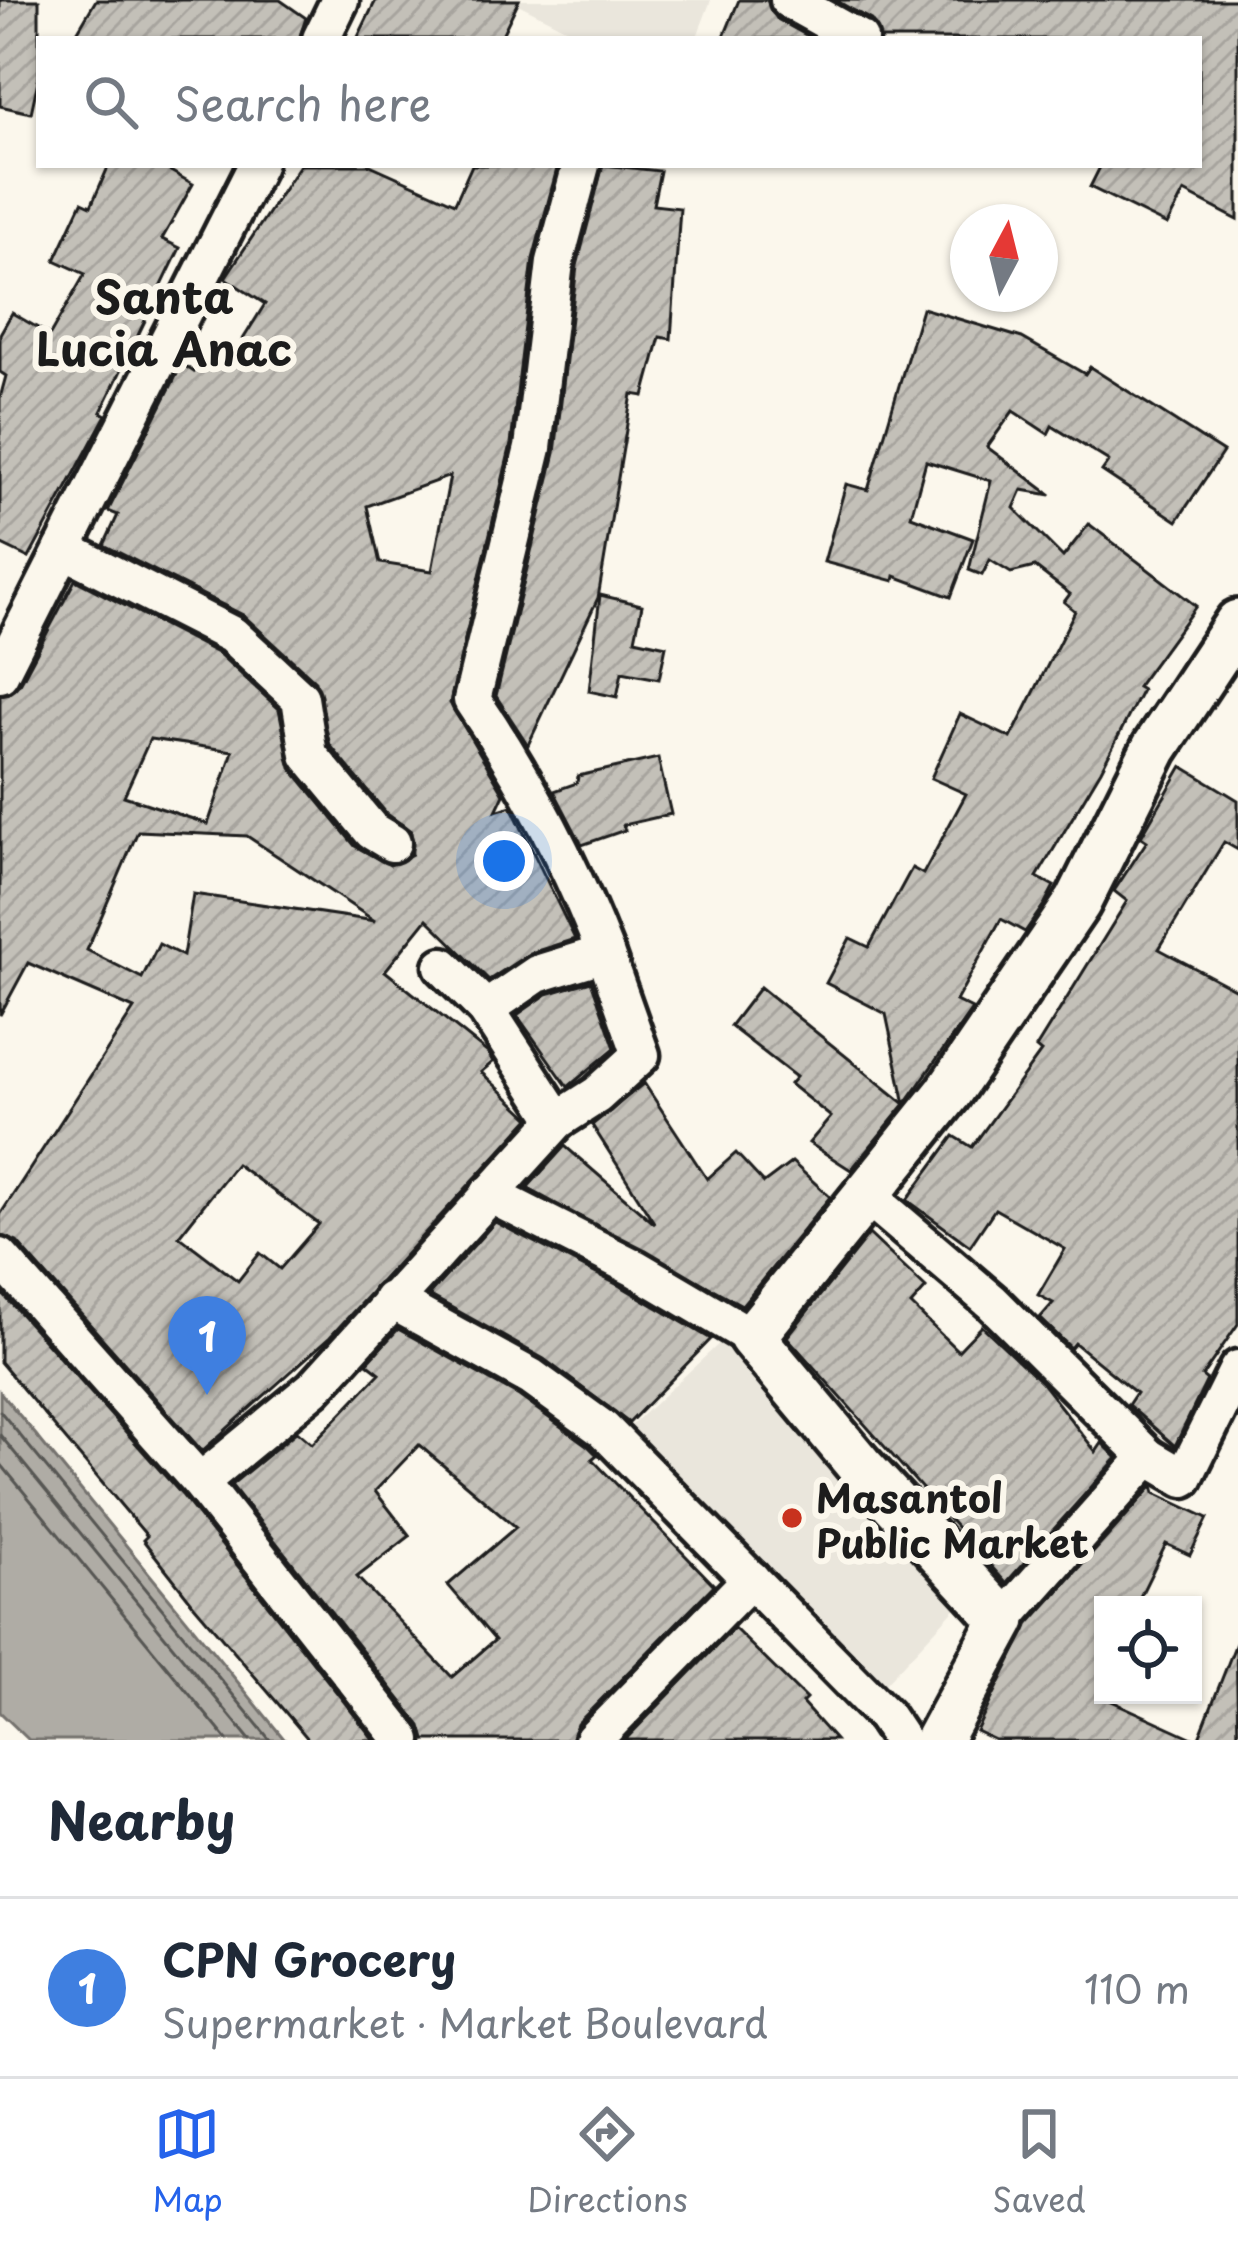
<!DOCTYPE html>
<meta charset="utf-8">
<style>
:root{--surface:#fff;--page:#f2f2f3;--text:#1f2937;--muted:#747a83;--line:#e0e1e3;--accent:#2563eb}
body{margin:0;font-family:"Playpen Sans",sans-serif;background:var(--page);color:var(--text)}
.controls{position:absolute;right:36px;bottom:36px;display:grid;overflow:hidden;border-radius:0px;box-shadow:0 3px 9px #0004}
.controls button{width:108px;height:108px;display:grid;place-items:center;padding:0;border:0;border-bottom:3px solid var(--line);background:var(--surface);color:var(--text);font:60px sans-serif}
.compass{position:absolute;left:950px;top:204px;width:108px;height:108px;border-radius:50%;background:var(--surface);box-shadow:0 3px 9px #0004;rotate:7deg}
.you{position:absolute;left:504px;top:861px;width:42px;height:42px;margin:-30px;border:9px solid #fff;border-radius:50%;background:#1a73e8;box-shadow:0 0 0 18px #1a73e833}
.badge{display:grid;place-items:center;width:78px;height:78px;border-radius:50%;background:var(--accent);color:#fff;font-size:39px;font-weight:700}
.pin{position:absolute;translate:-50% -99px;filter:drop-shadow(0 3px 6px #0008)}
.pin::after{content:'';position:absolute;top:63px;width:42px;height:36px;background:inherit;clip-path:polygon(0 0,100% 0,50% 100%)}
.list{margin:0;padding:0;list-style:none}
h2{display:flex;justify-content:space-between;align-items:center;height:156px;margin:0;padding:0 48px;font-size:51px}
h2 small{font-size:39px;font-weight:400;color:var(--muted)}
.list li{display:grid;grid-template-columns:78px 1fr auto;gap:36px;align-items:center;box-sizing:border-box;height:180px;padding:0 48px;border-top:3px solid var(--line)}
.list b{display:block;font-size:45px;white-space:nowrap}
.list p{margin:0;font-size:39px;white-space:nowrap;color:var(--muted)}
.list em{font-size:39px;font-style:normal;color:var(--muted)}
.icon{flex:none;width:66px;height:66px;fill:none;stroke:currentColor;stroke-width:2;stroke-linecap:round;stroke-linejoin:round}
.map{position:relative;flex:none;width:1238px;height:1740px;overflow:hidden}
.search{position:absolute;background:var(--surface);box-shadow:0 3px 9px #0004;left:36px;right:36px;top:36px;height:132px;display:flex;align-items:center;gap:30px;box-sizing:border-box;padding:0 42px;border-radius:0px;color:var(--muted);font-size:45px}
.sheet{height:336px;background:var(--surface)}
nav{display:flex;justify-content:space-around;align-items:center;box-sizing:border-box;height:168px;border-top:3px solid var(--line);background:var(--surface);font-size:33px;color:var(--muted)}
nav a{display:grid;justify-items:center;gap:6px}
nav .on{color:var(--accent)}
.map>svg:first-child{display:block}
.built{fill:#eae6dc}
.water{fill:#afaca5;stroke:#74726e;stroke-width:3}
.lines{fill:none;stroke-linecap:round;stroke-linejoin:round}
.shore{stroke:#575653;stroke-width:3}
.building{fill:url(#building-hatch);stroke:#1c1c1c;stroke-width:3;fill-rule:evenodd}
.minor-casing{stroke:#1c1c1c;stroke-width:45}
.major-casing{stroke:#1c1c1c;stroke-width:54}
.minor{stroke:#fbf7ec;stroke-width:36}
.major{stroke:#fbf7ec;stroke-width:45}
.poi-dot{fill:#c8321e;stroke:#fbf7ec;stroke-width:4.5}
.labels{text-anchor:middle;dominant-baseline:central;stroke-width:12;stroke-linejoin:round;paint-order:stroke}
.poi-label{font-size:39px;font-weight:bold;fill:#1c1c1c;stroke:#fbf7ec;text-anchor:start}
.quarter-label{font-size:45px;font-weight:bold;fill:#1c1c1c;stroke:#fbf7ec}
</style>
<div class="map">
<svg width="1238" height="1740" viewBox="0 0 1238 1740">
<defs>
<pattern id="building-hatch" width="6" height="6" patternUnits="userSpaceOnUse" patternTransform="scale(3)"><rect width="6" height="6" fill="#c3c0b8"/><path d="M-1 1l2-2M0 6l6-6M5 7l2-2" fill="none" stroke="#a7a49e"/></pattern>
</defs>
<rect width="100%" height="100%" fill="#fbf7ec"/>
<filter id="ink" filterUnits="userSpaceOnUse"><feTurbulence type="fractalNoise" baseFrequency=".00833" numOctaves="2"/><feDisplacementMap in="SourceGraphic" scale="24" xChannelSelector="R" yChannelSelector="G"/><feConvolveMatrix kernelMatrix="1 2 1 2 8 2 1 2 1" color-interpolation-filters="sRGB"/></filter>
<g filter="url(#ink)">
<g class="built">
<path d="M 510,0 L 711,0 L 696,39 L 587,39 Z"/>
<path d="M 723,1340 L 963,1600 L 870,1700 L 619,1437 Z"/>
</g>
<path class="water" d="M 0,1392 L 36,1435 L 285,1740 L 29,1740 L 0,1712 Z"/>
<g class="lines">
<g class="shore">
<path d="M 0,1411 L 270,1740"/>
<path d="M 0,1435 L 250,1740"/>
<path d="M 0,1463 L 227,1740"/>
</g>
</g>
<g class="building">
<path d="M 0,0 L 39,0 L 39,76 L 31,113 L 0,106 Z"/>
<path d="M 96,0 L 280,0 L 306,18 L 299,39 L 73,39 Z"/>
<path d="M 376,0 L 519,0 L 500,39 L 357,39 Z"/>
<path d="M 739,0 L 767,0 L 777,19 L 813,39 L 723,39 Z"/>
<path d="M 835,0 L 1238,0 L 1238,220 L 1184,192 L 1167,225 L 1090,187 L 1101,165 L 1199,165 L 1199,39 L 881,39 L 871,20 Z"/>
<path d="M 109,165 L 160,165 L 193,184 L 162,239 L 180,248 L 101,412 L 106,415 L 29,558 L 0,544 L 0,398 L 6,376 L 0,372 L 0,334 L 12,313 L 50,335 L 85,274 L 55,260 L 82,202 L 91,206 Z"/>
<path d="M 300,165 L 370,165 L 455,203 L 472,165 L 558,165 L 533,259 L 511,444 L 450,703 L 504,794 L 496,811 L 511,806 L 575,939 L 530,953 L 489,980 L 427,919 L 385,971 L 488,1053 L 493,1062 L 481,1072 L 530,1118 L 330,1337 L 202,1451 L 17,1242 L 0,1235 L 0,1215 L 134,1009 L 28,963 L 0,1015 L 0,696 L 20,684 L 75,580 L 219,654 L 279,709 L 291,768 L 355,846 L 390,865 L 412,854 L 411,831 L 387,814 L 330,745 L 315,681 L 243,615 L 104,545 L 118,515 L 108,511 L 182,364 L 194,372 L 210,339 L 235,352 L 265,304 L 225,278 ZM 450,476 L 432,571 L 380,563 L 367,506 ZM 150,739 L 233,751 L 208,824 L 124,796 ZM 138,831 L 247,836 L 375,921 L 193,894 L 183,956 L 159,944 L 142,978 L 87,950 ZM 236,1164 L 319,1224 L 280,1269 L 260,1253 L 238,1281 L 179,1236 Z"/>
<path d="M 603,165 L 660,171 L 653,205 L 680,208 L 671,339 L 660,337 L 644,396 L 632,394 L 598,598 L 528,745 L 496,696 L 555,453 L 577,266 Z"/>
<path d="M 922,308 L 1022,338 L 1085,374 L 1090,367 L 1223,452 L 1177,521 L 1102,471 L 1109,461 L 1052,426 L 1048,434 L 1013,411 L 987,447 L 1051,495 L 1022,490 L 1014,508 L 1063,557 L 1089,524 L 1196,606 L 1137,687 L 1142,690 L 1101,770 L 1037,877 L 1054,886 L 1045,903 L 1025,932 L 1001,919 L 956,1001 L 972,1009 L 905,1104 L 886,1014 L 826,983 L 850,938 L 869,947 L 912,868 L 923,874 L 966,794 L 931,778 L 960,714 L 1011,738 L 1075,611 L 1064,602 L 1070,594 L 1035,567 L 1011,573 L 990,560 L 982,575 L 969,570 L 991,481 L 926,461 L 911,516 L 973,539 L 951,597 L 895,576 L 894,581 L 824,562 L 846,484 L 868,490 Z"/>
<path d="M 600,595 L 642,605 L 635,639 L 666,646 L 659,679 L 622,672 L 617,697 L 589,691 Z"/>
<path d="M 658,758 L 671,814 L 623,825 L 625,830 L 582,845 L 554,791 L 577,783 L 578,776 Z"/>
<path d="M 1182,766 L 1238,800 L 1238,850 L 1224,842 L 1159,949 L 1238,991 L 1238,1324 L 1202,1376 L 1207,1380 L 1175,1446 L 1128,1405 L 1136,1393 L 1075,1343 L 1071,1348 L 1040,1318 L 1053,1303 L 1038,1295 L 1065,1249 L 995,1209 L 970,1246 L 907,1200 L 954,1136 L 972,1147 L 1041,1052 L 1036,1048 L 1127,901 L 1114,891 L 1147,841 L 1141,837 Z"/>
<path d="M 591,981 L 615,1048 L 568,1087 L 517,1015 L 547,994 Z"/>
<path d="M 760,987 L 905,1104 L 851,1170 L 809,1143 L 831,1117 L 790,1084 L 796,1077 L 730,1026 Z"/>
<path d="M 644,1083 L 707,1179 L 736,1153 L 764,1183 L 792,1162 L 830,1197 L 742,1305 L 527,1188 L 565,1146 L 655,1224 L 592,1125 Z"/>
<path d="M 495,1222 L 624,1288 L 711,1339 L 629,1423 L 544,1359 L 429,1295 Z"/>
<path d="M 869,1234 L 926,1288 L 911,1305 L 958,1351 L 982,1326 L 1042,1383 L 1096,1452 L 1102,1443 L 1117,1458 L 1006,1583 L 787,1337 Z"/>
<path d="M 0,1291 L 183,1496 L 374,1740 L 309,1740 L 194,1605 L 143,1540 L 147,1536 L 0,1362 Z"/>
<path d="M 398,1329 L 519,1396 L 588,1446 L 597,1455 L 592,1459 L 714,1585 L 577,1724 L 571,1740 L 425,1740 L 421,1726 L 231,1485 L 297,1431 L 312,1444 L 380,1373 L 367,1363 ZM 419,1445 L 516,1527 L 448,1585 L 495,1640 L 452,1677 L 357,1577 L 410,1536 L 375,1491 Z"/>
<path d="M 1153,1486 L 1155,1493 L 1208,1518 L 1190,1555 L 1166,1544 L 1136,1605 L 1103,1605 L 1103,1697 L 1197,1740 L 995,1740 L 976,1731 L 1028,1625 Z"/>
<path d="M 734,1628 L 806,1699 L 802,1703 L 835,1740 L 625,1740 Z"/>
<path d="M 1236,1643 L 1238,1740 L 1198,1740 Z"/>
</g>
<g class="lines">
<defs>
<g id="minor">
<path d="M 789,0 L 859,39"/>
<path d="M 321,39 L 340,0"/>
<path d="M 63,549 L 232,635 L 300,698 L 309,755 L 372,831 L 392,843"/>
<path d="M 0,674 L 257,165"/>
<path d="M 486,1009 L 537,974 L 605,953 C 570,863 527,780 472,700 L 533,448 L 555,262 L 581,165"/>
<path d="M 558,1120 L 597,1095 L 641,1055 L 605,953"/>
<path d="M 489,1194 L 635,1268 L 752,1337"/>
<path d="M 869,1197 L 992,1302 L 1148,1457"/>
<path d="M 0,1257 L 200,1482 L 403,1740"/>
<path d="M 391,1300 L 531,1377 L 603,1429 L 885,1716 L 901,1740"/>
<path d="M 200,1482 L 314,1388 L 558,1120 L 486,1009 L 443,966"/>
<path d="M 1003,1620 L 1148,1457 L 1184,1478 L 1238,1369"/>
<path d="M 593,1740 L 751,1579"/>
</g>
<path id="major" d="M 938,1740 L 1003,1620 L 859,1465 L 752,1337 L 948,1093 L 1078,902 L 1155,748 L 1238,623"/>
</defs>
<use href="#minor" class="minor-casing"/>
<use href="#major" class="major-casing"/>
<use href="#minor" class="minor"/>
<use href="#major" class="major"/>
</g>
</g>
<circle class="poi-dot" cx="792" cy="1518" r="12"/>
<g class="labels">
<g class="poi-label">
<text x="816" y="1496">Masantol<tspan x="816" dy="45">Public Market</tspan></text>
</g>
<g class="quarter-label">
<text x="164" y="295">Santa<tspan x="164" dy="52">Lucia Anac</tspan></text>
</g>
</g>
</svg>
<div class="controls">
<button><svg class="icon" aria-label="locate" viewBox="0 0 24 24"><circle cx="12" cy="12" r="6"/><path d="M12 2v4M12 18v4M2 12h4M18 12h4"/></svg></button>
</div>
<svg class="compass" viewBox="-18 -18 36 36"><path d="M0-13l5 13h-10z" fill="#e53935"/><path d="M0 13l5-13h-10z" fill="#747a83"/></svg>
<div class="you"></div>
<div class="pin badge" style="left:207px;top:1395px;background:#3f7fe0">1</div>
<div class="search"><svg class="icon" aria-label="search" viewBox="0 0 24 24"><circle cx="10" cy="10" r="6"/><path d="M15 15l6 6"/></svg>Search here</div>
</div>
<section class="sheet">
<h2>Nearby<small></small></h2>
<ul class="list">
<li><span class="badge" style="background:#3f7fe0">1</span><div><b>CPN Grocery</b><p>Supermarket · Market Boulevard</p></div><em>110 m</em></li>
</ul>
</section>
<nav>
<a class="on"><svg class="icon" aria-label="map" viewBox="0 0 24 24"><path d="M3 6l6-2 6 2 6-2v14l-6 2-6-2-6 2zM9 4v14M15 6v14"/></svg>Map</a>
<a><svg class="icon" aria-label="directions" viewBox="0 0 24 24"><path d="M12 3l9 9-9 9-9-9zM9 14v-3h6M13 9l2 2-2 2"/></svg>Directions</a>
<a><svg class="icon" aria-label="saved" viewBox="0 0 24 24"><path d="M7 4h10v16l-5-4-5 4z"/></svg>Saved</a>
</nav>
